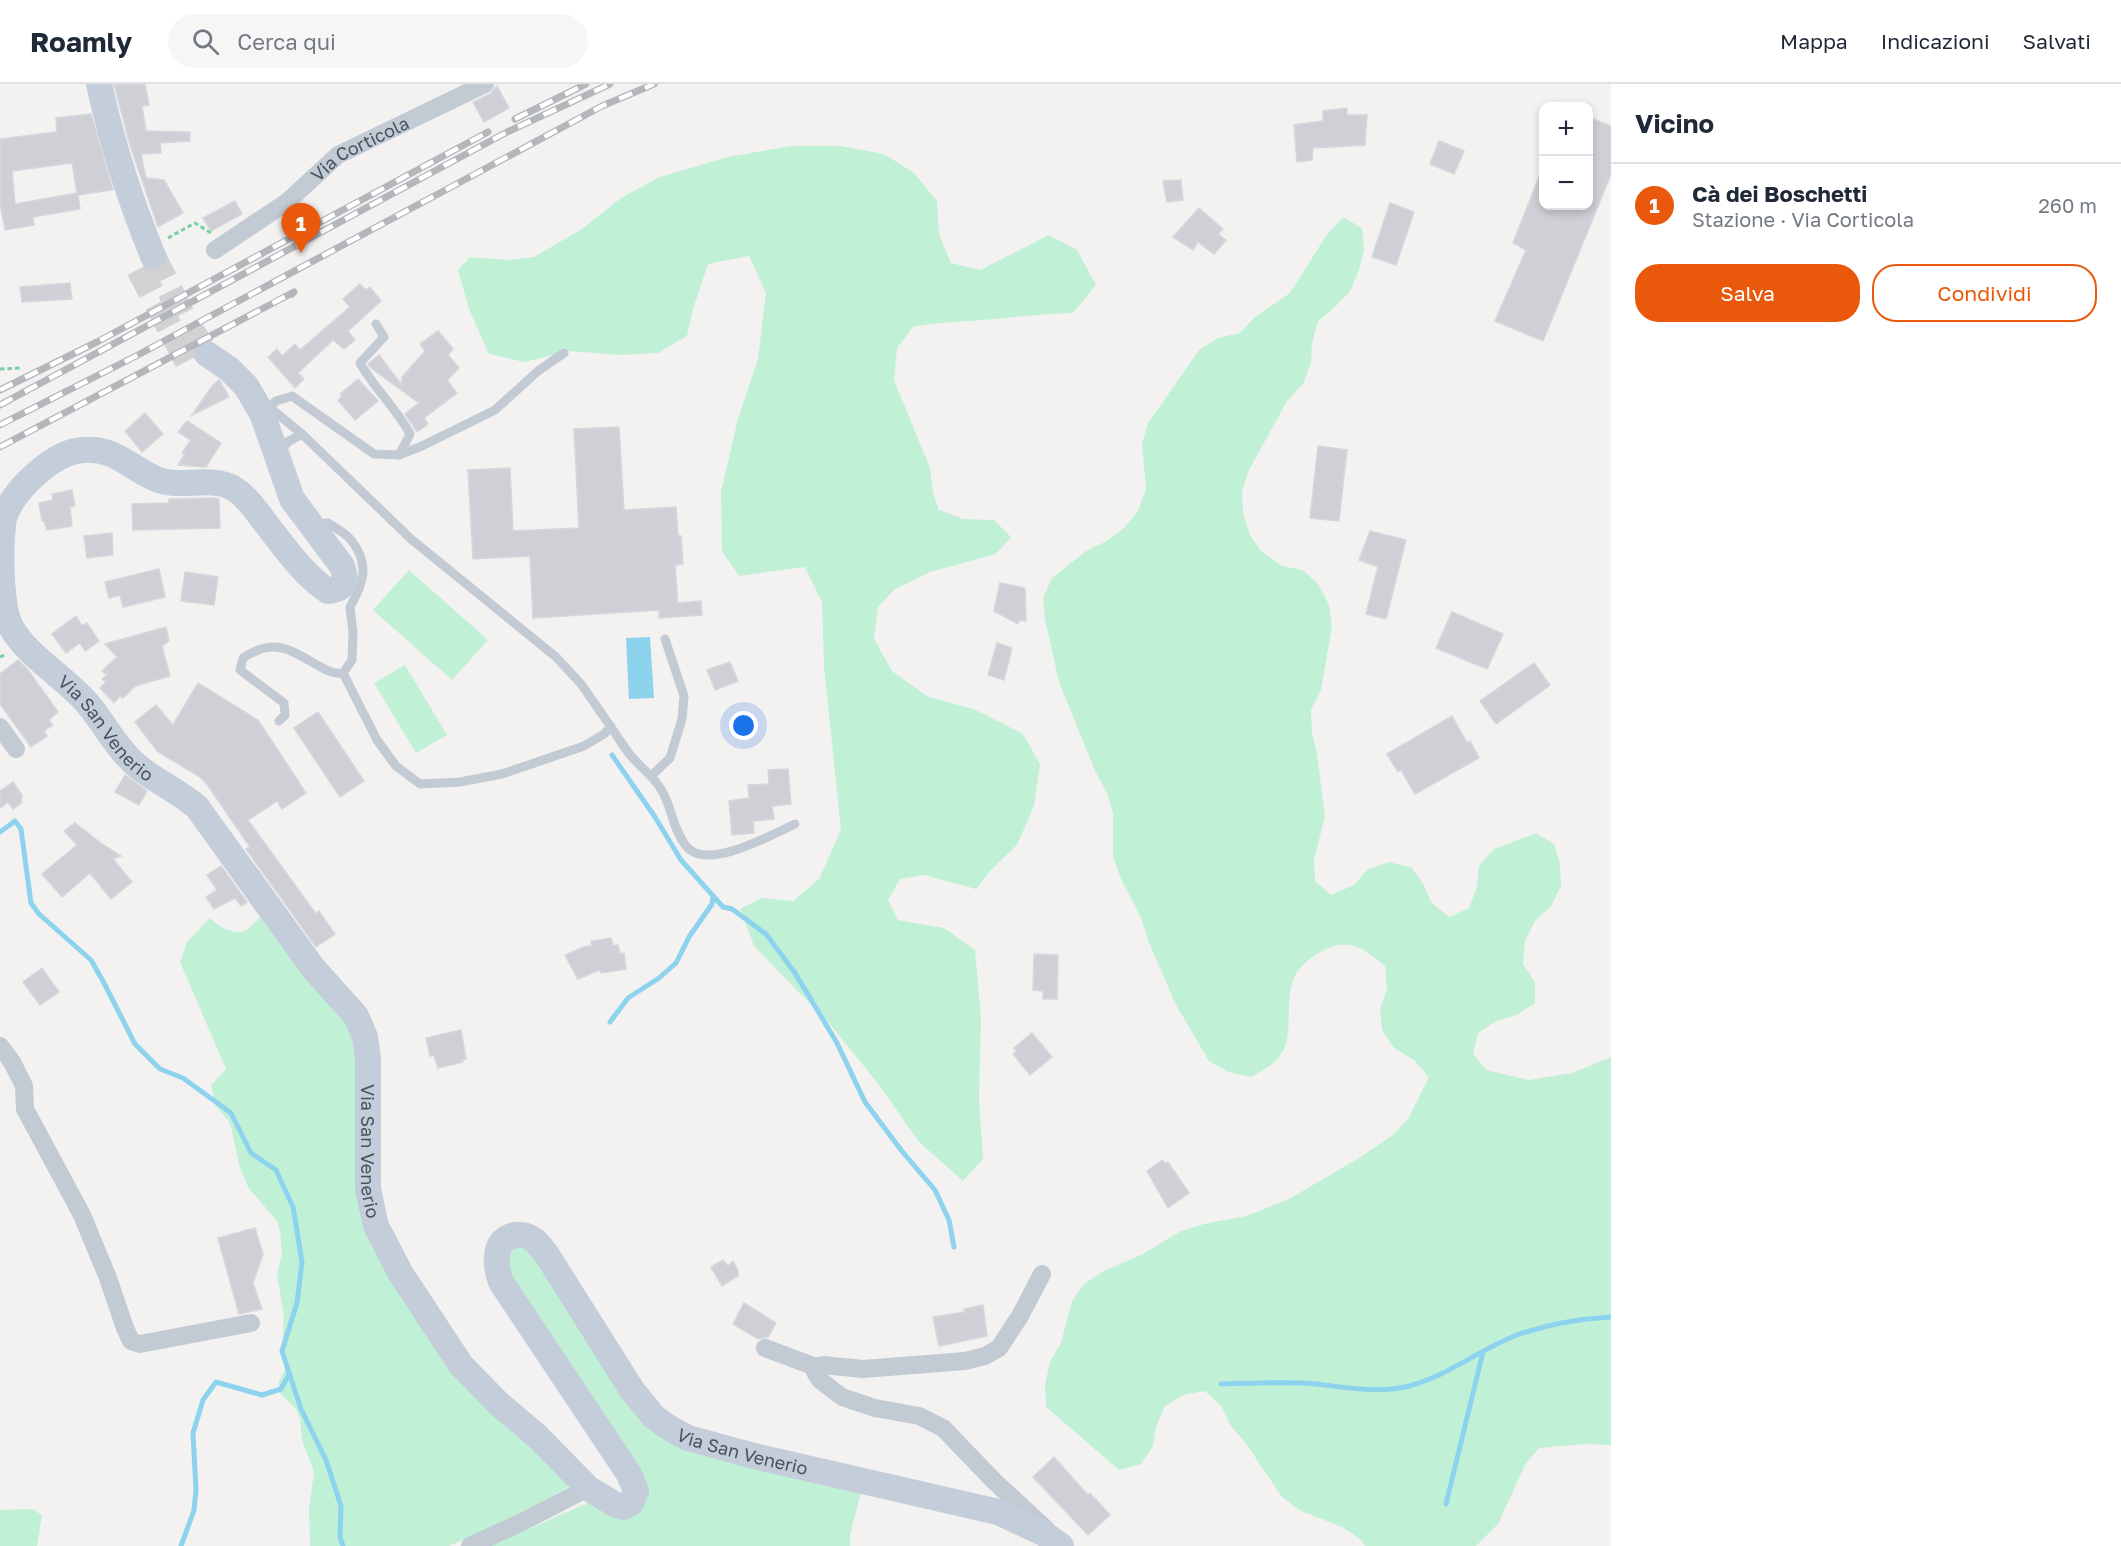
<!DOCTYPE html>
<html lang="it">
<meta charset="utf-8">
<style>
:root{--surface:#fff;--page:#f6f6f7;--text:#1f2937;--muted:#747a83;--line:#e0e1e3;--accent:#ea580c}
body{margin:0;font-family:"Golos Text",sans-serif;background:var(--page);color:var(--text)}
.controls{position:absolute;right:18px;top:18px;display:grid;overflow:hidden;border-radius:12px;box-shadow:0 3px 9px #0003}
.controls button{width:54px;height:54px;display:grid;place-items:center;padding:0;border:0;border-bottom:2px solid var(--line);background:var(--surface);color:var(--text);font:30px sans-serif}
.you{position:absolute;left:744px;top:642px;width:21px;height:21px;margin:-15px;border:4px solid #fff;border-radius:50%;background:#1a73e8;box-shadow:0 0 0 9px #1a73e833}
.badge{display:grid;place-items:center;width:39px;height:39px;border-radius:50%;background:var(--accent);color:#fff;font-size:20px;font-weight:700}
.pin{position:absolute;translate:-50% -50px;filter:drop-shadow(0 2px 3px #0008)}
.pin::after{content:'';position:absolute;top:32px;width:21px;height:18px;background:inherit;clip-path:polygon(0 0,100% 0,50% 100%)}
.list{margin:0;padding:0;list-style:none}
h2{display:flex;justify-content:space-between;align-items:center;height:78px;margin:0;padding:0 24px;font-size:26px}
h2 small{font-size:20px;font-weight:400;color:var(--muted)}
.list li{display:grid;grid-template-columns:39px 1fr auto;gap:18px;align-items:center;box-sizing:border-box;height:84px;padding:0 24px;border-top:2px solid var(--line)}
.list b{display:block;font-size:22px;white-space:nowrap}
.list p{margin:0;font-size:20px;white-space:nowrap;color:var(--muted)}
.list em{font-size:20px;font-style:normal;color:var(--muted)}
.actions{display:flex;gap:12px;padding:18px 24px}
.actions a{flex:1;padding:14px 0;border:2px solid var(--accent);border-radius:24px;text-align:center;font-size:21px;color:var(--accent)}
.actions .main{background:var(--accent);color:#fff}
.icon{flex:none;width:33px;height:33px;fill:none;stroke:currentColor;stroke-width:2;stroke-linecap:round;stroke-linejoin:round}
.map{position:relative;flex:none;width:1611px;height:1462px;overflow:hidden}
header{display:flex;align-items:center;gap:36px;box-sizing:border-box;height:84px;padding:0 30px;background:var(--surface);border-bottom:2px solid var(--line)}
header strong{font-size:28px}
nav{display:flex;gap:33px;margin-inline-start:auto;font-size:21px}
.search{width:420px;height:54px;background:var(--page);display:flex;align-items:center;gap:15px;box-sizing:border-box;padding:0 21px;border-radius:33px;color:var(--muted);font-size:22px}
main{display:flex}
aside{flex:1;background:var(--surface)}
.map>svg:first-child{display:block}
.green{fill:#c0f1d6}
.water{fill:#8dd3ee}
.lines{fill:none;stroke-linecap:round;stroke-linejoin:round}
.stream{stroke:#8dd3ee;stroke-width:5}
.building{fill:#ced0d6;stroke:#d5d7dd;stroke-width:1.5;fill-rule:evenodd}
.secondary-tunnel{stroke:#d2d1d4;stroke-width:26;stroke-dasharray:26 13;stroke-linecap:butt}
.path{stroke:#77cfaa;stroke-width:3;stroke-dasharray:4.5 3;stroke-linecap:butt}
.lane{stroke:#c2cad3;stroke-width:9}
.street{stroke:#c2cad3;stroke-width:18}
.secondary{stroke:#c4cdda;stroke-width:26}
.rail-casing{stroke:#b3b6bb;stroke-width:7}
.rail{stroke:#fff;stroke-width:4.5;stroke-dasharray:14;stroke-linecap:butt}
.labels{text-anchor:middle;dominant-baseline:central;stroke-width:4.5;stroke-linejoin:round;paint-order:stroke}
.street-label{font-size:18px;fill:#49535f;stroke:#fff}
</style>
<header>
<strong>Roamly</strong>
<div class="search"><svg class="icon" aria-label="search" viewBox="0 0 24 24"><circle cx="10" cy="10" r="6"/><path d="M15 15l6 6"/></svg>Cerca qui</div>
<nav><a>Mappa</a><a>Indicazioni</a><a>Salvati</a></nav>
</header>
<main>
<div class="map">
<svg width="1611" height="1462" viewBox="0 0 1611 1462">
<rect width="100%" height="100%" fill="#f4f1f1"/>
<g class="green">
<path d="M 791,62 L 840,62 L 884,70 L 914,89 L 937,117 L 939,150 L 951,179 L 980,186 L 1049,151 L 1077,166 L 1096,201 L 1073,229 C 1043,230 1014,233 983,236 C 958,238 938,238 913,243 L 897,264 L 894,296 L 930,384 L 933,409 L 939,426 L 963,435 L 994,436 L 1011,453 L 996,470 L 930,488 L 895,505 L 878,523 L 874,555 L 892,587 L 927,612 L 976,626 L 1023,650 L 1040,680 L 1034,722 L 1017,761 L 991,786 L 976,805 L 924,791 L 900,795 L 888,816 L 898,836 L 944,844 L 975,866 L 981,934 L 979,1015 L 983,1075 L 963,1097 L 919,1058 L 876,997 L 828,938 L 754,862 L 740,825 L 761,814 L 793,817 L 819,795 L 841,746 L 824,583 L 822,518 L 805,483 L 739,492 L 722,467 L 721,408 L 738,335 L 758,275 L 766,209 L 749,172 L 708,180 L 693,225 L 687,252 L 658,269 L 620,271 L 569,267 L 524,278 L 489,270 L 469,225 L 458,186 L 470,173 L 508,176 L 534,173 L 582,145 L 621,114 L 660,93 L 728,73 Z"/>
<path d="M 1343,133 L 1362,144 L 1364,166 L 1359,186 L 1350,207 L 1335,223 L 1318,237 L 1312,259 L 1311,279 L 1303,300 L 1287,317 L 1248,388 L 1242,408 L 1243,429 L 1250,451 L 1262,468 L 1282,482 L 1303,486 L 1319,501 L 1329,521 L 1332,542 L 1321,606 L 1311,626 L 1312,648 L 1317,670 L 1325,733 L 1314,775 L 1315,797 L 1331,811 L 1354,801 L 1368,785 L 1389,778 L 1412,784 L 1423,800 L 1432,819 L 1449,833 L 1469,824 L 1477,803 L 1479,782 L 1494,765 L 1536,749 L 1554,760 L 1560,780 L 1561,802 L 1551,822 L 1535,837 L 1525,857 L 1523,880 L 1535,898 L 1535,919 L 1517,931 L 1496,937 L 1478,949 L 1473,970 L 1486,986 L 1529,996 L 1572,989 L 1611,973 L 1611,1361 L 1585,1360 L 1539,1364 L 1525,1381 L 1498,1440 L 1476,1462 L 1365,1462 L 1360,1455 L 1342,1443 L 1299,1426 L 1282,1413 L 1245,1358 L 1231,1342 L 1222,1323 L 1205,1307 L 1183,1311 L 1165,1322 L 1156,1342 L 1153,1362 L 1141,1380 L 1119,1386 L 1046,1323 L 1045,1301 L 1050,1278 L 1061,1259 L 1072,1217 L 1084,1200 L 1102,1188 L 1143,1170 L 1181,1147 L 1204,1140 L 1246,1132 L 1289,1115 L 1359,1074 L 1393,1051 L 1408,1035 L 1429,993 L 1414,976 L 1394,964 L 1382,946 L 1380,925 L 1387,905 L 1385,882 C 1374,873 1364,864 1350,861 C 1331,857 1301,877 1294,894 C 1285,915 1292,945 1285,963 C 1277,980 1266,984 1251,993 L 1228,988 L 1209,977 L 1175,919 L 1148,856 L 1141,834 L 1121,795 L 1113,773 L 1113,730 L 1107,709 L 1096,689 L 1059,598 L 1045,535 L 1043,514 L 1052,494 L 1086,467 L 1105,458 L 1124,444 L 1138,427 L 1146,405 L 1142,360 L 1148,339 L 1200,265 L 1218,254 L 1240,249 L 1255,233 L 1290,209 L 1326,152 Z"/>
<path d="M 409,486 L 488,556 L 452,596 L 373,526 Z"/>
<path d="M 405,581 L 447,651 L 416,669 L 374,599 Z"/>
<path d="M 262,830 L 348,937 L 356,955 L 368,1145 L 572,1401 L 516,1432 L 449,1462 L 310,1462 L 309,1425 L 314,1388 L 302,1356 L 300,1335 L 296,1325 L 279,1308 L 279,1297 L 289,1278 L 282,1268 L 284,1233 L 277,1190 L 282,1169 L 280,1147 L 277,1137 L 248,1103 L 240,1084 L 230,1039 L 216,1022 L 211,1001 L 226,985 L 180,878 L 187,858 L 210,834 C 219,843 238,854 249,844 C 254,840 258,835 262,830 Z"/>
<path d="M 525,1161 L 648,1339 L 861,1408 L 850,1451 L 850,1462 L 490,1462 L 592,1417 L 637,1425 L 508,1194 L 507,1165 Z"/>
<path d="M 32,1425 L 42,1431 L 37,1462 L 0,1462 L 0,1426 Z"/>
</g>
<path class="water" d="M 650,553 L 654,614 L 629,615 L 626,554 Z"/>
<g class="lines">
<g class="stream">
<path d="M 612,671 L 655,733 L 681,776 L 723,823 L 732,825 L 766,850 L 795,889 L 837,959 L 865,1018 L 901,1066 L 935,1106 L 949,1136 L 954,1163"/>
<path d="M 0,748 L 15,737 L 21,745 L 31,819 L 39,830 L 91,876 L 104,899 L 135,960 L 160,985 L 183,994 L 231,1029 L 251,1069 L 276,1086 L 293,1123 L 302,1178 L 297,1219 L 282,1267 L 301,1325 L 326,1376 L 341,1422 L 340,1453 L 343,1462"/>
<path d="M 610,938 L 628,914 L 659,894 L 676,879 L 689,853 L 712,820 L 713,812"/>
<path d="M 1221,1300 C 1248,1299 1276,1298 1304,1299 C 1338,1301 1374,1311 1409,1302 C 1448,1292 1480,1265 1517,1251 C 1548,1240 1578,1235 1611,1233"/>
<path d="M 1446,1420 L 1483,1268"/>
<path d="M 181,1462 L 194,1426 L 196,1406 L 193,1349 L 203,1316 L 216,1298 L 262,1311 L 281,1305 L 288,1292"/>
</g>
</g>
<g class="building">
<path d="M 114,0 L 145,0 L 149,21 L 142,22 L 146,47 L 190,48 L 190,57 L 160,59 L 161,69 L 141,70 L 146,94 L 164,96 L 183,129 L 158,143 L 130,61 Z"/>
<path d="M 497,2 L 509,24 L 484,38 L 473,18 L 490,10 Z"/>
<path d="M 1347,24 L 1347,31 L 1367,31 L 1365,61 L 1313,64 L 1312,76 L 1297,78 L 1294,41 L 1323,37 L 1323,27 Z"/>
<path d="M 91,30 L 113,106 L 78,111 L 80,125 L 33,133 L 34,141 L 5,146 L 0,119 L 0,55 L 57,48 L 56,34 ZM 72,79 L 77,109 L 15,120 L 12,87 Z"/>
<path d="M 1588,33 L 1611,42 L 1611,90 L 1543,257 L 1495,237 L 1526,166 L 1513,159 L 1543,83 L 1544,122 L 1588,122 Z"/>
<path d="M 1439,57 L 1464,67 L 1454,90 L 1430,80 Z"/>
<path d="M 1181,96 L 1183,116 L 1167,118 L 1163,97 Z"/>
<path d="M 235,117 L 242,130 L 211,147 L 203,134 Z"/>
<path d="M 1390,119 L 1414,128 L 1396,181 L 1372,173 Z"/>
<path d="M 1199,124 L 1223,145 L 1218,150 L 1226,156 L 1214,170 L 1198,158 L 1193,166 L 1173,153 Z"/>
<path d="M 70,199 L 72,215 L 22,218 L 20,203 Z"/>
<path d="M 360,200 L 366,206 L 370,203 L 381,217 L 348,247 L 355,256 L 344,265 L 333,256 L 298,289 L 304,295 L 295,304 L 268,273 L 277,265 L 282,272 L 295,260 L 300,266 L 350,223 L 343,215 Z"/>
<path d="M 438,247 L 453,265 L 448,271 L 459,284 L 447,296 L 457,309 L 424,334 L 428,340 L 417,348 L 405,330 L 419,319 L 371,284 L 368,280 L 379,271 L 402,301 L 402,293 L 425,267 L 420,260 Z"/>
<path d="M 358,295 L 378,317 L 355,336 L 338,316 L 342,312 L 340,310 Z"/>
<path d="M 219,296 L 229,313 L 192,331 L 212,302 Z"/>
<path d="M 145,329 L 163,350 L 142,368 L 125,347 Z"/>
<path d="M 187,337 L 221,359 L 206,383 L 178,381 L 185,370 L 182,369 L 191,356 L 178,348 Z"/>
<path d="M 619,343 L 624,426 L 676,423 L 678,451 L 681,452 L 683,480 L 675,481 L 678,519 L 701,517 L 702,531 L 659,534 L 659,526 L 533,534 L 530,472 L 473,475 L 468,386 L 510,384 L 513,447 L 579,444 L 574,345 Z"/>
<path d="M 1318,362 L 1347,366 L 1339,437 L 1310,434 Z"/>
<path d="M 72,406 L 75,422 L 70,423 L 72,442 L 47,446 L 44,437 L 42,437 L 39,419 L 53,416 L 52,410 Z"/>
<path d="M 215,414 L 219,415 L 220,444 L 133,446 L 132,420 L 169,419 L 169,415 Z"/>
<path d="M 1370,447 L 1406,456 L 1386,535 L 1366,530 L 1378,483 L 1359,476 Z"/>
<path d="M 112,449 L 113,471 L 87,474 L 84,452 Z"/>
<path d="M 159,485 L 165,513 L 123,523 L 120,511 L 109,514 L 105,498 Z"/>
<path d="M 185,488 L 218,493 L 214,521 L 181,517 Z"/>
<path d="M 1000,499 L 1025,504 L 1026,537 L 1019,536 L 1018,540 L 994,527 Z"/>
<path d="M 1452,528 L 1503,550 L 1487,585 L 1436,564 Z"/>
<path d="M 76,532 L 82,542 L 87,539 L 99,557 L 85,567 L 80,559 L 66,569 L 52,550 Z"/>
<path d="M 166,543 L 169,557 L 162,562 L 170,592 L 135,602 L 123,614 L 120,612 L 114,619 L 100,604 L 106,598 L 102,595 L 107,591 L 102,587 L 117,573 L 105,560 Z"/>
<path d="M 997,559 L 1012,564 L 1004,596 L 988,591 Z"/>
<path d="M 18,576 L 28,586 L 58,628 L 49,636 L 53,641 L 44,647 L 47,652 L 31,663 L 0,620 L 0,590 Z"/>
<path d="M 730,578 L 738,597 L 715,606 L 707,586 Z"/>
<path d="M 1534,579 L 1550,601 L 1496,640 L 1480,617 Z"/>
<path d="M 198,599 L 258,636 L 306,709 L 282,725 L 277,717 L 248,736 L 316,830 L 319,827 L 335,850 L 316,863 L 246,765 L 250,763 L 206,699 L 200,693 L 157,667 L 135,638 L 156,621 L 173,641 Z"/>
<path d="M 318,628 L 364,697 L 340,713 L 294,644 Z"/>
<path d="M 1452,632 L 1467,659 L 1470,657 L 1479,674 L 1415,710 L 1401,686 L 1398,688 L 1387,670 Z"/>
<path d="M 788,685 L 791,720 L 772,722 L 774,735 L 753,737 L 754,749 L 732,751 L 729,717 L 749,714 L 748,701 L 769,700 L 768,686 Z"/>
<path d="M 125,691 L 147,707 L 139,721 L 115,708 Z"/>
<path d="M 13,698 L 22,711 L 21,719 L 13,725 L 8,718 L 0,724 L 0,707 Z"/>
<path d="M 75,739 L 102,760 L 121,772 L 113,775 L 132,798 L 111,815 L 90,789 L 62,813 L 42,790 L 77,761 L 64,747 Z"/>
<path d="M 221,782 L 247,818 L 241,822 L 235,814 L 214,825 L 206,813 L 217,806 L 207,791 Z"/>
<path d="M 611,854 L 613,862 L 618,861 L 620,870 L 624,869 L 626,885 L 601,889 L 600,886 L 578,895 L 565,871 L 586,862 L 592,862 L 591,857 Z"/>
<path d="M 1034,870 L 1058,871 L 1057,915 L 1043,915 L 1043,907 L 1033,906 Z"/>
<path d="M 42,884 L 59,908 L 40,921 L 23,898 Z"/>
<path d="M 461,946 L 466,975 L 462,976 L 463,978 L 438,984 L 434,971 L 430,972 L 426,954 Z"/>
<path d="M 1032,949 L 1052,973 L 1030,991 L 1013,970 L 1017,967 L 1014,964 Z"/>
<path d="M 1163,1076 L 1165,1080 L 1168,1078 L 1189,1109 L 1168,1124 L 1147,1087 Z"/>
<path d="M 255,1144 L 263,1170 L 253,1199 L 262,1225 L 239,1230 L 218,1154 Z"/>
<path d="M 723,1176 L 728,1182 L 733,1177 L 738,1187 L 738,1192 L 722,1202 L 711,1183 Z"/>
<path d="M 744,1219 L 776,1239 L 768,1253 L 758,1255 L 733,1240 Z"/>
<path d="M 983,1221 L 987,1252 L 939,1262 L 933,1233 L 965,1228 L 964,1225 Z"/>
<path d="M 1054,1373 L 1088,1411 L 1090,1409 L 1110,1431 L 1088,1451 L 1033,1393 Z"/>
</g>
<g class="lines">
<g class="secondary-tunnel">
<path d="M 153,172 L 185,237 L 207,270"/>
<path d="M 139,185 L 189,280"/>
</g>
<g class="path">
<path d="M 168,154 L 195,139 L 211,149"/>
<path d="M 0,285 L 21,284"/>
<path d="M 0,573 L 7,570"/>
</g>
<g class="lane">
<path d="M 376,240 L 384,253 L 360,279 C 374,304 396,324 410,350 L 399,371"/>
<path d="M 269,323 L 276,317 L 292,312 L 374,370 L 399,371 L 422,362 L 495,326 L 538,287 L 564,269"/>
<path d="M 266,325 L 269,323 L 302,350 L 411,455 L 556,573 L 581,600 L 611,643"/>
<path d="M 278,368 L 289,357 L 302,350"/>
<path d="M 343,589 L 377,656 L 396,682 L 420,700 L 460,698 L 502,690 L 584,662 L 604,650 L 611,643 C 618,653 624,664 632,673 C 642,685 655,693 662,707 C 672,724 673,746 686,762 C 706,788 771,751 795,740"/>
<path d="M 279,637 L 285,631 L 284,619 L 240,586 L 243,574 C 273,554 288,564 317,581 C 327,586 332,590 343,589 L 352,576 L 353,548 L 350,523 C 364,499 370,480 351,456 C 346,449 335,444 328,439 L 314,440"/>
<path d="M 651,692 L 670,674 L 682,635 L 684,612 L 665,555"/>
</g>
<g class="street">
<path id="s1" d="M 215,166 L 287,118 L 338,71 L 485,0"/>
<path d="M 0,643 L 16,665"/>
<path d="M 0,962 L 12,978 L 24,1002 L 25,1025 L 82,1131 L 108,1194 L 125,1244 L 131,1257 L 140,1260 L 251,1239"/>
<path d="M 1042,1190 L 1020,1232 L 999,1264 L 985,1272 L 965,1277 L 863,1285 L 823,1281 L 816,1283 L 815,1288 L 820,1296 L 842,1313 L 875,1324 L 919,1332 L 943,1344 L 995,1398 L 1046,1445"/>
<path d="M 765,1264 L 816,1283"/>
<path d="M 470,1462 L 520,1439 L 588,1404"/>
</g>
<g class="secondary">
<path d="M 99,0 C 112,59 130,116 153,172"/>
<path id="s2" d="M 207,270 L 229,285 L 246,302 L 262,329 L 292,415 L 342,482 C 348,499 344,505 328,507 C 302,490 283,461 264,437 C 255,425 246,412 233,404 C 212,393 188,402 166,398 C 135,391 120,363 83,366 C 53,368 13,406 4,434 C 0,458 0,519 10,541 C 27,573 64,592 87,619 C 105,640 118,668 141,685 C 159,699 180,708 197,723 L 313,884 L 356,932 L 365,953 L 368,974 L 368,1105 L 376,1142 L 401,1190 L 461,1281 L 498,1319 L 538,1353 L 588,1404 L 616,1421 L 624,1423 L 631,1419 L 636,1407 L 629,1390 L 501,1198 C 495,1182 492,1154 516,1151 C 522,1150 528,1152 534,1156 C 539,1160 543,1166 547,1171 L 632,1306 L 654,1333 L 671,1345 L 688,1354 L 754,1372 L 998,1428 L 1043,1449 L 1061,1462"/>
</g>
<defs>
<g id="rail">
<path d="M 515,35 L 586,0"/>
<path d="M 0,306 L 97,258 L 488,48"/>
<path d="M 0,321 L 507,48 L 610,0"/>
<path d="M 0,341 L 136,272 L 602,22 L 654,0"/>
<path d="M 0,363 L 294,208 L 292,210"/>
</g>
</defs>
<use href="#rail" class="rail-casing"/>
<use href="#rail" class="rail"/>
</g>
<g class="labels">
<g class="street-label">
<text stroke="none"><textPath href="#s1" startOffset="178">Via Corticola</textPath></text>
<text stroke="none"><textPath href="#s2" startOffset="950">Via San Venerio</textPath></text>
<text stroke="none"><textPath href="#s2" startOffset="1472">Via San Venerio</textPath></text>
<text stroke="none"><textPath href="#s2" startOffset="2586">Via San Venerio</textPath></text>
</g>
</g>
</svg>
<div class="controls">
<button>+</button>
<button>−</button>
</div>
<div class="you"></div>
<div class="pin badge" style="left:301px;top:169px">1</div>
</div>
<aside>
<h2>Vicino<small></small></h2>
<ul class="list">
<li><span class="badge">1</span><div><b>Cà dei Boschetti</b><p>Stazione · Via Corticola</p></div><em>260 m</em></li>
</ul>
<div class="actions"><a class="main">Salva</a><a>Condividi</a></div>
</aside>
</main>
